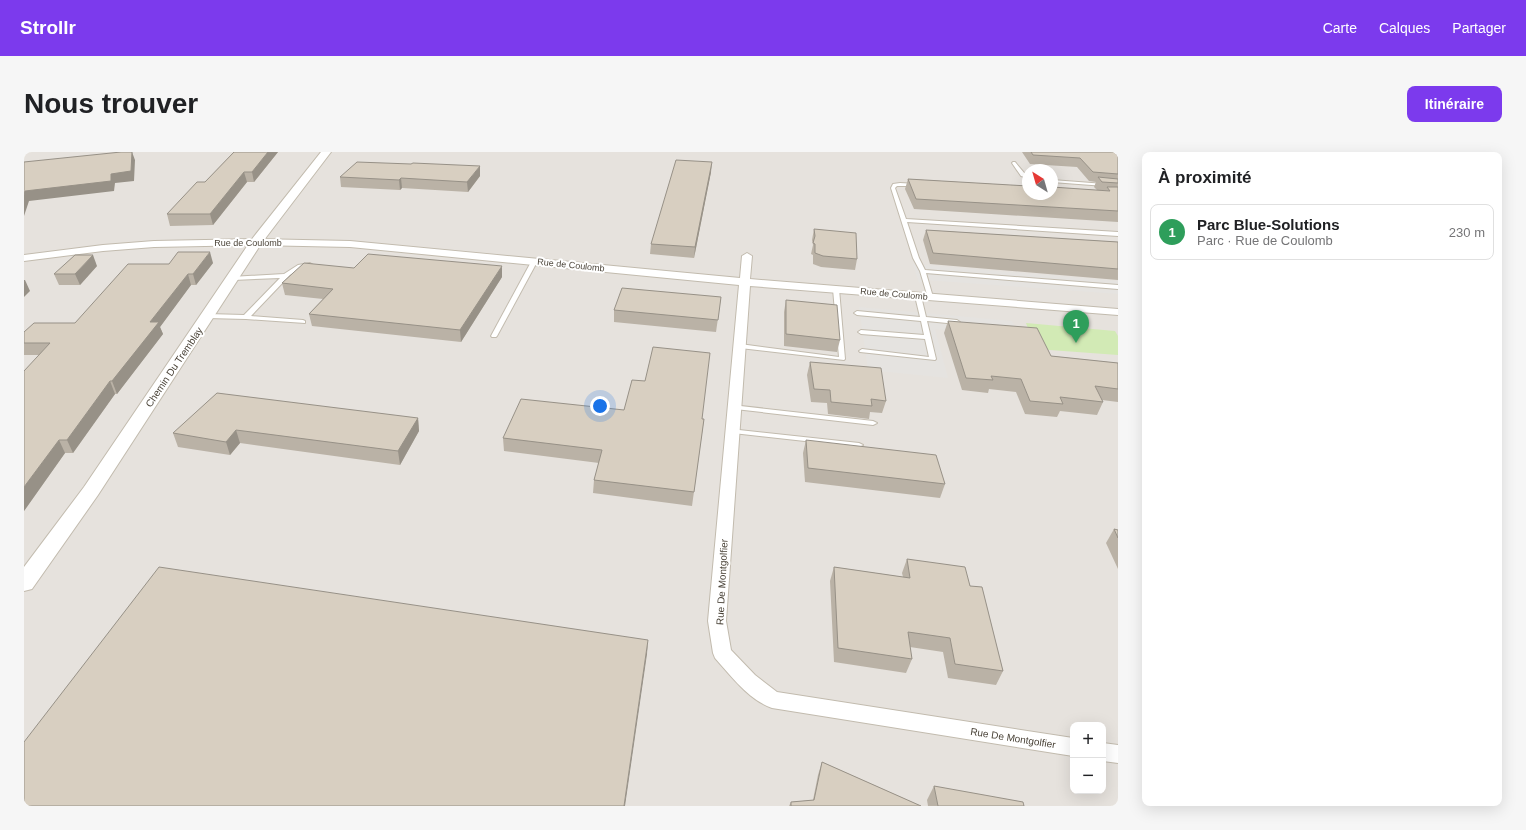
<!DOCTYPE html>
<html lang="fr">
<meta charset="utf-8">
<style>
:root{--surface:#fff;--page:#f6f6f6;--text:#202124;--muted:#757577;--line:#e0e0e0;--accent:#7c3aed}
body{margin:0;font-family:Arial,sans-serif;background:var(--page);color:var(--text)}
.controls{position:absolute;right:12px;bottom:12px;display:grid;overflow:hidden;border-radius:8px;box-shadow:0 4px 16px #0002}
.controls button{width:36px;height:36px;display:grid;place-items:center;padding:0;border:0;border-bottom:1px solid var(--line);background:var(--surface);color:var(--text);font:20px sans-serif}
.compass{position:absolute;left:998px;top:12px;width:36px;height:36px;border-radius:50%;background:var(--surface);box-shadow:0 4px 16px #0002;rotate:323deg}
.you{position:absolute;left:576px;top:254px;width:14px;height:14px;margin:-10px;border:3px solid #fff;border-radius:50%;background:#1a73e8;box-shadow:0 0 0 6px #1a73e833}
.badge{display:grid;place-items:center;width:26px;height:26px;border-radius:50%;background:var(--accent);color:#fff;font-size:13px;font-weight:700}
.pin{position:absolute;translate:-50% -33px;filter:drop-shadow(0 1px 2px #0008)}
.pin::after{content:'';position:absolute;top:21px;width:14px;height:12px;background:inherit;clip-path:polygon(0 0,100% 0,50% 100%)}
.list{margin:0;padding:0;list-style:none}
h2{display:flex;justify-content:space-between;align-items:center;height:52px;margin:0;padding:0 16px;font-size:17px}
h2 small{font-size:13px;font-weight:400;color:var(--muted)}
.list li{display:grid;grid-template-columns:26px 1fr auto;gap:12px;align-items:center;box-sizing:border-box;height:56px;margin:0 8px 8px;padding:0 8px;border:1px solid var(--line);border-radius:8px}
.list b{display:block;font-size:15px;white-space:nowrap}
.list p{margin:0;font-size:13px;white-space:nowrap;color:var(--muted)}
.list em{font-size:13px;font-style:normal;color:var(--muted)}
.map{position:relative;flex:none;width:1094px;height:654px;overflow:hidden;border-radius:8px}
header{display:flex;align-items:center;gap:24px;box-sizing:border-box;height:56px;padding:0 20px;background:var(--accent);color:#fff}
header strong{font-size:19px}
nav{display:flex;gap:22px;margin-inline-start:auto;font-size:14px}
.intro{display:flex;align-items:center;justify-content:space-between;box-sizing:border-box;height:96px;padding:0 24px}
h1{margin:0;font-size:28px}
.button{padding:10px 18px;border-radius:8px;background:var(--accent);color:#fff;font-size:14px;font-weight:700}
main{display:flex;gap:24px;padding:0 24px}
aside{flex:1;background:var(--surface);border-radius:8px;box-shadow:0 4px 16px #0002}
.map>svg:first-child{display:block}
.industrial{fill:#e6e2dd;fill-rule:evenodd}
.green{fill:#d2eab5}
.parking{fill:#e5e3e0}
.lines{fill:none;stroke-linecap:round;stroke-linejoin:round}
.service-casing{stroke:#c2bbae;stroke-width:2}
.minor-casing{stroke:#c2bbae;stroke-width:2}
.tertiary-casing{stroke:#c2bbae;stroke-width:2}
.service{fill:#fff;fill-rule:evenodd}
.minor{fill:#fff;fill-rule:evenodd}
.tertiary{fill:#fff;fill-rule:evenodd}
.wall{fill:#bab2a6}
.shaded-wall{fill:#979187}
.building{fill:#d8cfc1;stroke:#979187}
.labels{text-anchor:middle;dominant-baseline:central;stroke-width:4;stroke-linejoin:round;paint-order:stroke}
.far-street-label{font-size:9px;fill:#4b4439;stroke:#fff}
.street-label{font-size:10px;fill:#4b4439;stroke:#fff}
</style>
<header>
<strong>Strollr</strong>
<nav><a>Carte</a><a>Calques</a><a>Partager</a></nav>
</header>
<div class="intro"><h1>Nous trouver</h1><a class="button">Itinéraire</a></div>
<main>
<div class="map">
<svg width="1094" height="654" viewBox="0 0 1094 654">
<rect width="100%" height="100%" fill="#f6f3ec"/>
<path class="industrial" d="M 0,0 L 1094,0 L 1094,654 L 0,654 ZM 1004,18 L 1028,18 L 1028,42 L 1004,42 ZM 1049,573 L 1079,573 L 1079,639 L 1049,639 Z"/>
<path class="green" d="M 1002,171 L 1091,179 L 1094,184 L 1094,203 L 1012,197 Z"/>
<g class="parking">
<path d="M 889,112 L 1094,129 L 1094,142 L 901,128 L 895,131 Z"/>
<path d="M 835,155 L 988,169 L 995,185 L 911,177 L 924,226 L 844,218 Z"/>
</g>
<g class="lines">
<defs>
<g id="service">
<path d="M 989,10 L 991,10 L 1001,22 L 1004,23 L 1004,26 L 997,24 L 988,11 Z"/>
<path d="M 1028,28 L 1094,33 L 1094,35 L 1028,30 Z"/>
<path d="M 876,31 L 893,32 L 895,33 L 893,34 L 873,34 L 871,36 L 882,67 L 1094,80 L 1094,84 L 883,70 L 895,106 L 901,118 L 1094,133 L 1094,137 L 902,121 L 909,145 L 904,146 L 896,119 L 889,106 L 867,36 L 869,32 Z"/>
<path d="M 510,108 L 513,110 L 473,184 L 472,185 L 468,185 L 467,184 L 507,110 Z"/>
<path d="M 286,111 L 289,113 L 288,114 L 277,116 L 266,123 L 227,164 L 279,168 L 281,169 L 281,171 L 222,167 L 183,166 L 180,164 L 183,162 L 220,163 L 256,126 L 209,128 L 207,127 L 207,125 L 260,122 L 274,113 Z"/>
<path d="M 812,135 L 815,137 L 821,207 L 820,208 L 716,196 L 713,194 L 716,192 L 815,205 L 809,137 Z"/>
<path d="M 894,142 L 897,144 L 902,165 L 933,168 L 936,170 L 933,172 L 903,169 L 912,207 L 911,208 L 836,200 L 835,199 L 838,197 L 905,205 L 901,187 L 837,182 L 834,180 L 837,178 L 900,183 L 897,169 L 833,163 L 830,161 L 833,159 L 896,165 L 891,144 Z"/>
<path d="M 708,253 L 849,269 L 853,271 L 849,273 L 711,257 L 708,257 L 707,255 Z"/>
<path d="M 706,277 L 835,291 L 839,293 L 835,295 L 709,281 L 706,281 L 705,279 Z"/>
</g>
<g id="minor">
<path d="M 232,87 L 326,89 L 716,126 L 718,104 L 723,101 L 728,104 L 726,127 L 1094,157 L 1094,163 L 726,134 L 702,469 L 707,498 L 731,523 L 753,540 L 1049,586 L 1049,604 L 748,556 C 725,548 707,524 691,506 L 689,501 L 684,469 L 715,133 L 326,95 L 232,93 L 130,95 L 79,99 L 0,109 L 0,103 L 79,93 L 130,89 Z"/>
<path d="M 1079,591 L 1094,593 L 1094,611 L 1079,609 Z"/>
</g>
<path id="tertiary" d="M 297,0 L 307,0 L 237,92 L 74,343 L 8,437 L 0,439 L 0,415 L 60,335 L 228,87 Z"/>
</defs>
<use href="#service" class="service-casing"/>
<use href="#minor" class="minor-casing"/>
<use href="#tertiary" class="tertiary-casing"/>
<use href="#service" class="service"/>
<use href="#minor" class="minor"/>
<use href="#tertiary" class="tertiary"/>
</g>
<g class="wall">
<path d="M 210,0 L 254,0 L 230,30 L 223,30 L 189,73 L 146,74 L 143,62 L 181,30 Z"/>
<path d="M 998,0 L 1094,0 L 1094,70 L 890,57 L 881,37 L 884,27 L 1073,38 L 1070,35 L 1072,30 L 1065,29 L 1053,15 L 1006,12 Z"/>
<path d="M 687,20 L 670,106 L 626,102 L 627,92 Z"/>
<path d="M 456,24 L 444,40 L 378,36 L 376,38 L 317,35 L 316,25 Z"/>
<path d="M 790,77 L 833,107 L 831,118 L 797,115 L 789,112 L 789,103 L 787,102 L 789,93 L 788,88 Z"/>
<path d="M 902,78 L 1094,90 L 1094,128 L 906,112 L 899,88 Z"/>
<path d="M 189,111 L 172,133 L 167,133 L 136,175 L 139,182 L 93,242 L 91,242 L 49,301 L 41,301 L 0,359 L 15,203 L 0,203 L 0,180 L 51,171 L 145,112 Z"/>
<path d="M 73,114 L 56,133 L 35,133 L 30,122 Z"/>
<path d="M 330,116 L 478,125 L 437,190 L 288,174 L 285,162 L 299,147 L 261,143 L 258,131 Z"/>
<path d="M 697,145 L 692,180 L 590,170 L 590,158 Z"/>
<path d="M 762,148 L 816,188 L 813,200 L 760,194 L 760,160 Z"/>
<path d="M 924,169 L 1027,204 L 1094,211 L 1094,250 L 1078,248 L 1079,250 L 1073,263 L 1036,259 L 1033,265 L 1001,262 L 992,240 L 965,237 L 964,241 L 938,238 L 920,181 Z"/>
<path d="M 786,210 L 862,249 L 858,261 L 846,260 L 845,267 L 804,262 L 803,251 L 787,250 L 783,223 Z"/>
<path d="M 394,266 L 395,279 L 376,313 L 216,291 L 206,303 L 154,295 L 149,281 Z"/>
<path d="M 678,267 L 680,267 L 668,354 L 569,341 L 570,328 L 575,311 L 480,299 L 479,286 Z"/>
<path d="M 782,288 L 921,332 L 916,346 L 781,330 L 779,301 Z"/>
<path d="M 1090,377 L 1094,378 L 1094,417 L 1082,391 Z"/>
<path d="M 883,407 L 946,434 L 979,519 L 972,533 L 924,526 L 919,500 L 886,495 L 888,507 L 882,521 L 810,510 L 806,429 L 810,415 L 879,425 L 878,421 Z"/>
<path d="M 798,610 L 897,654 L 765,654 L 767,650 L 789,648 L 794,623 Z"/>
<path d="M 910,634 L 1000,654 L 904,654 L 903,648 Z"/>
</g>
<g class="shaded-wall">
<path d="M 108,0 L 111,8 L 110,29 L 91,31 L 90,39 L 5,49 L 0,64 L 0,43 L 1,39 L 87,22 Z"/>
<path d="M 244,0 L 254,0 L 230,30 L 228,20 Z"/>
<path d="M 688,10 L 687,20 L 670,106 L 671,95 Z"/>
<path d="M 456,14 L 456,24 L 444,40 L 443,30 Z"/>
<path d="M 220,20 L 223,30 L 189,73 L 186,62 Z"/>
<path d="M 377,26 L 378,36 L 376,38 L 375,28 Z"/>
<path d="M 186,100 L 189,111 L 172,133 L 169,122 Z"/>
<path d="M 69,103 L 73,114 L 56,133 L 51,122 Z"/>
<path d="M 478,114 L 478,125 L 437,190 L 436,178 Z"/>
<path d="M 164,122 L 167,133 L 136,175 L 139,182 L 93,242 L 88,229 L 126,170 Z"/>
<path d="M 0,128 L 1,128 L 6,139 L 0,145 Z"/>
<path d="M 86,229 L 91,242 L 49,301 L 43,288 Z"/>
<path d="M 394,266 L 395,279 L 376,313 L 374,299 Z"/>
<path d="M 212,278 L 216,291 L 206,303 L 202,290 Z"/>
<path d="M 35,288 L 41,301 L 0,359 L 0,335 Z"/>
<path d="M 624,488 L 623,502 L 601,654 L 600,654 Z"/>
</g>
<g class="building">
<path d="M 97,0 L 108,0 L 107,19 L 87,22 L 87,29 L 1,39 L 0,43 L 0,10 Z"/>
<path d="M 210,0 L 244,0 L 228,20 L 220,20 L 186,62 L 143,62 L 173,30 L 181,30 Z"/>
<path d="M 1007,0 L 1094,0 L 1094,22 L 1069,20 L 1056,6 L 1009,3 Z"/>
<path d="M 652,8 L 688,10 L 671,95 L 627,92 Z"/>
<path d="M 333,10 L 387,12 L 389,11 L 456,14 L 443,30 L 377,26 L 375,28 L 316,25 Z"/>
<path d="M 1074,25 L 1094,27 L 1094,31 L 1078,30 Z"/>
<path d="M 884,27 L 1004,34 L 1004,42 L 1028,42 L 1028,35 L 1086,39 L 1083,35 L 1094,35 L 1094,59 L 892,47 Z"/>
<path d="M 790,77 L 832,81 L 833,107 L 799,104 L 791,101 L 791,92 L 789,91 L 791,84 Z"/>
<path d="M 902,78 L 1094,90 L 1094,117 L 909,101 Z"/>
<path d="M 154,100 L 186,100 L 169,122 L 164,122 L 126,170 L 135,170 L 88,229 L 86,229 L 43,288 L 35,288 L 0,335 L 0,219 L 26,191 L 0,191 L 0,180 L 10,171 L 51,171 L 104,112 L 145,112 Z"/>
<path d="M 344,102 L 478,114 L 436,178 L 285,162 L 309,137 L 258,131 L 280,111 L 330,116 Z"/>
<path d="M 51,103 L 69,103 L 51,122 L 30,122 Z"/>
<path d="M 598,136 L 697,145 L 694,168 L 590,158 Z"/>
<path d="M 762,148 L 813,153 L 816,188 L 762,182 Z"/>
<path d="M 924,169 L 1013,176 L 1027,204 L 1094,211 L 1094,237 L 1071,234 L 1079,250 L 1036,245 L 1039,252 L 1006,249 L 997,227 L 967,224 L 969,228 L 942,226 Z"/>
<path d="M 629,195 L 686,201 L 678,267 L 680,267 L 670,340 L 570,328 L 578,298 L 479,286 L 497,247 L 600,258 L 608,228 L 621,229 Z"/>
<path d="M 786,210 L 857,216 L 862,249 L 847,247 L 848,254 L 807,250 L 806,238 L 790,237 Z"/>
<path d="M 193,241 L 394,266 L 374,299 L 212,278 L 202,290 L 149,281 Z"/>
<path d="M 782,288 L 912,303 L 921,332 L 784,316 Z"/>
<path d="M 1090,377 L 1094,378 L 1094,386 Z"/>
<path d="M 883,407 L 941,415 L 946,434 L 958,435 L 979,519 L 931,512 L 926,486 L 884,480 L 888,507 L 814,496 L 810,415 L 886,426 Z"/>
<path d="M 135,415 L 624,488 L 600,654 L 0,654 L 0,590 Z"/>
<path d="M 798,610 L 897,654 L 767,654 L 767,650 L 790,648 Z"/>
<path d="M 910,634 L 999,650 L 1000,654 L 914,654 Z"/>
</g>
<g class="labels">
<g class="far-street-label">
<text x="224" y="91">Rue de Coulomb</text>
<text transform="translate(547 113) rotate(6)">Rue de Coulomb</text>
<text transform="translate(870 142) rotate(5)">Rue de Coulomb</text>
</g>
<g class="street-label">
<text transform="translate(150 215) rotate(-56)">Chemin Du Tremblay</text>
<text transform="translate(698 430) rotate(-87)">Rue De Montgolfier</text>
<text transform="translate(989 586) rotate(9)">Rue De Montgolfier</text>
</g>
</g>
</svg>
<div class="controls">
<button>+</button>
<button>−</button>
</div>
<svg class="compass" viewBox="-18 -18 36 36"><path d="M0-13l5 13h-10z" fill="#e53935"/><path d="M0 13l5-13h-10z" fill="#757577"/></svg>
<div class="you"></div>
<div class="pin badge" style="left:1052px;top:191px;background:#2e9e5b">1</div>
</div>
<aside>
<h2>À proximité<small></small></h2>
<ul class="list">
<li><span class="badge" style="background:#2e9e5b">1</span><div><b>Parc Blue-Solutions</b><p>Parc · Rue de Coulomb</p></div><em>230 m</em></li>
</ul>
</aside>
</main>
